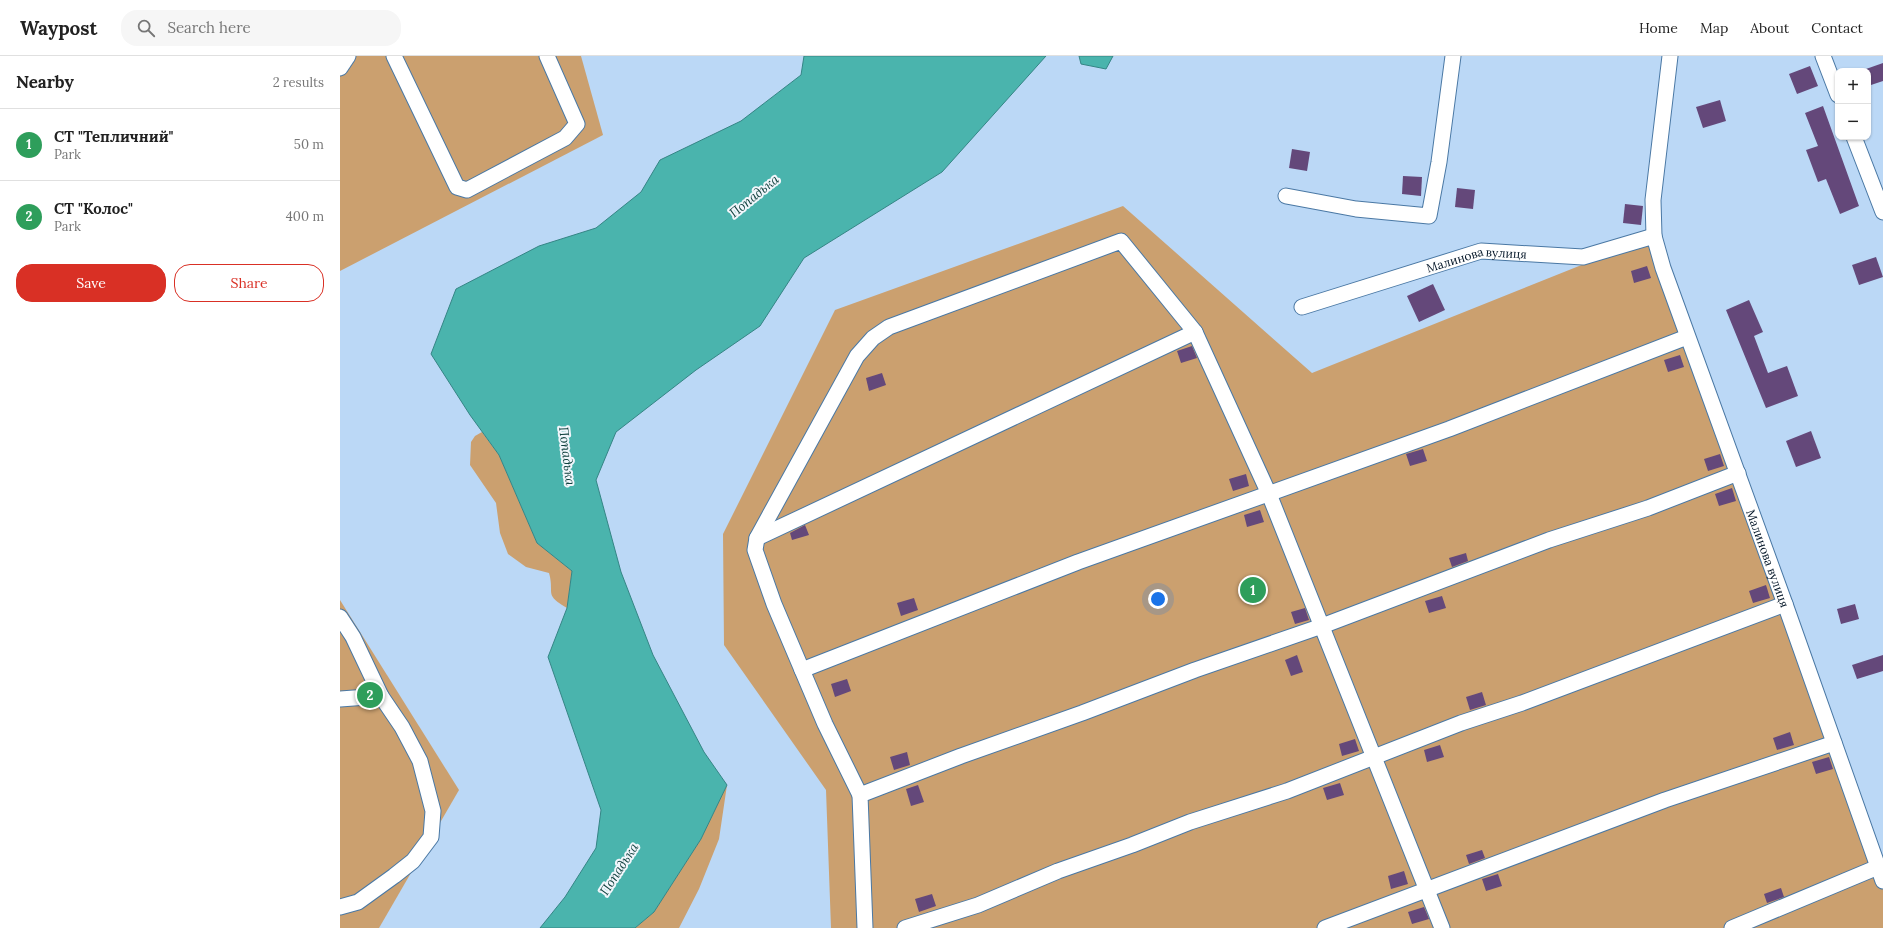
<!DOCTYPE html>
<meta charset="utf-8">
<style>
:root{--surface:#fff;--page:#f6f6f6;--text:#222;--muted:#767676;--line:#e0e0e0;--accent:#d93025}
body{margin:0;font-family:Lora,serif;background:var(--page);color:var(--text)}
.controls{position:absolute;right:12px;top:12px;display:grid;overflow:hidden;border-radius:8px;box-shadow:0 1px 3px #0004}
.controls button{width:36px;height:36px;display:grid;place-items:center;padding:0;border:0;border-bottom:1px solid var(--line);background:var(--surface);color:var(--text);font:20px sans-serif}
.you{position:absolute;left:818px;top:543px;width:14px;height:14px;margin:-10px;border:3px solid #fff;border-radius:50%;background:#1a73e8;box-shadow:0 0 0 6px #1a73e833}
.badge{display:grid;place-items:center;width:26px;height:26px;border-radius:50%;background:var(--accent);color:#fff;font-size:13px;font-weight:700}
.pin{position:absolute;translate:-50% -50%;border:2px solid #fff;box-shadow:0 1px 4px #0006}
.list{margin:0;padding:0;list-style:none}
h2{display:flex;justify-content:space-between;align-items:center;height:52px;margin:0;padding:0 16px;font-size:17px}
h2 small{font-size:13px;font-weight:400;color:var(--muted)}
.list li{display:grid;grid-template-columns:26px 1fr auto;gap:12px;align-items:center;box-sizing:border-box;height:72px;padding:0 16px;border-top:1px solid var(--line)}
.list b{display:block;font-size:15px;white-space:nowrap}
.list p{margin:0;font-size:13px;white-space:nowrap;color:var(--muted)}
.list em{font-size:13px;font-style:normal;color:var(--muted)}
.actions{display:flex;gap:8px;padding:12px 16px}
.actions a{flex:1;padding:9px 0;border:1px solid var(--accent);border-radius:16px;text-align:center;font-size:14px;color:var(--accent)}
.actions .main{background:var(--accent);color:#fff}
.icon{flex:none;width:22px;height:22px;fill:none;stroke:currentColor;stroke-width:2;stroke-linecap:round;stroke-linejoin:round}
.map{position:relative;flex:none;width:1543px;height:872px;overflow:hidden}
header{display:flex;align-items:center;gap:24px;box-sizing:border-box;height:56px;padding:0 20px;background:var(--surface);border-bottom:1px solid var(--line)}
header strong{font-size:19px}
nav{display:flex;gap:22px;margin-inline-start:auto;font-size:14px}
.search{width:280px;height:36px;background:var(--page);display:flex;align-items:center;gap:10px;box-sizing:border-box;padding:0 14px;border-radius:16px;color:var(--muted);font-size:15px}
main{display:flex}
aside{flex:1;background:var(--surface)}
.map>svg:first-child{display:block}
.green{fill:#cba06f}
.water{fill:#4ab4ad;stroke:#358585}
.building{fill:#64487a}
.lines{fill:none;stroke-linecap:round;stroke-linejoin:round}
.minor-casing{stroke:#4a78a4;stroke-width:17}
.minor{stroke:#fff;stroke-width:15}
.labels{text-anchor:middle;dominant-baseline:central;stroke-width:4;stroke-linejoin:round;paint-order:stroke}
.street-label{font-size:12px;fill:#051729;stroke:#f1f6fb}
.water-label{font-size:13px;font-style:italic;fill:#10413e;stroke:#f1f6fb}
</style>
<header>
<strong>Waypost</strong>
<div class="search"><svg class="icon" aria-label="search" viewBox="0 0 24 24"><circle cx="10" cy="10" r="6"/><path d="M15 15l6 6"/></svg>Search here</div>
<nav><a>Home</a><a>Map</a><a>About</a><a>Contact</a></nav>
</header>
<main>
<aside>
<h2>Nearby<small>2 results</small></h2>
<ul class="list">
<li><span class="badge" style="background:#2e9e5b">1</span><div><b>СТ &quot;Тепличний&quot;</b><p>Park</p></div><em>50 m</em></li>
<li><span class="badge" style="background:#2e9e5b">2</span><div><b>СТ &quot;Колос&quot;</b><p>Park</p></div><em>400 m</em></li>
</ul>
<div class="actions"><a class="main">Save</a><a>Share</a></div>
</aside>
<div class="map">
<svg width="1543" height="872" viewBox="0 0 1543 872">
<rect width="100%" height="100%" fill="#bbd8f6"/>
<g class="green">
<path d="M 0,0 L 241,0 L 263,79 L 0,215 Z"/>
<path d="M 783,150 L 972,317 L 1314,180 L 1543,813 L 1543,872 L 491,872 L 486,734 L 384,589 L 383,478 L 495,254 Z"/>
<path d="M 142,376 L 159,399 L 197,487 L 232,515 L 227,552 C 203,538 215,538 209,517 L 186,511 L 168,498 L 160,477 L 156,447 L 130,409 L 131,386 L 135,380 Z"/>
<path d="M 0,544 L 119,734 L 39,872 L 0,872 Z"/>
<path d="M 387,729 L 379,783 L 359,833 L 339,872 L 295,872 L 314,856 L 361,783 Z"/>
</g>
<g class="water">
<path d="M 464,0 L 706,0 L 602,116 L 464,202 L 420,270 L 356,314 L 276,376 L 256,424 L 281,516 L 313,599 L 364,696 L 387,729 L 361,783 L 314,856 L 295,872 L 200,872 L 225,841 L 256,792 L 261,754 L 208,601 L 227,552 L 232,515 L 197,487 L 159,399 L 130,359 L 91,298 L 116,233 L 199,190 L 256,172 L 301,136 L 320,104 L 401,65 L 461,19 Z"/>
<path d="M 739,0 L 773,0 L 766,13 L 741,8 Z"/>
</g>
<g class="building">
<path d="M 1543,7 L 1543,25 L 1531,29 L 1526,13 Z"/>
<path d="M 1470,10 L 1478,30 L 1457,38 L 1449,18 Z"/>
<path d="M 1380,44 L 1386,65 L 1363,72 L 1356,51 Z"/>
<path d="M 1483,50 L 1519,150 L 1500,158 L 1486,123 L 1478,126 L 1466,94 L 1478,90 L 1465,57 Z"/>
<path d="M 952,93 L 970,96 L 967,115 L 949,112 Z"/>
<path d="M 1063,120 L 1082,121 L 1081,140 L 1062,138 Z"/>
<path d="M 1117,132 L 1135,134 L 1133,153 L 1115,151 Z"/>
<path d="M 1285,148 L 1303,150 L 1301,169 L 1283,167 Z"/>
<path d="M 1536,201 L 1543,221 L 1519,229 L 1512,209 Z"/>
<path d="M 1307,210 L 1311,222 L 1294,227 L 1291,215 Z"/>
<path d="M 1093,228 L 1105,254 L 1079,266 L 1067,240 Z"/>
<path d="M 1409,244 L 1423,276 L 1414,280 L 1428,317 L 1447,310 L 1458,340 L 1426,352 L 1386,254 Z"/>
<path d="M 852,290 L 857,302 L 841,307 L 837,295 Z"/>
<path d="M 1340,299 L 1344,311 L 1328,316 L 1324,304 Z"/>
<path d="M 542,317 L 546,329 L 529,335 L 526,322 Z"/>
<path d="M 1471,375 L 1481,402 L 1456,411 L 1446,385 Z"/>
<path d="M 1083,393 L 1087,405 L 1070,410 L 1066,398 Z"/>
<path d="M 1380,398 L 1384,410 L 1368,415 L 1364,403 Z"/>
<path d="M 906,418 L 909,430 L 893,435 L 889,423 Z"/>
<path d="M 1392,432 L 1396,445 L 1379,450 L 1375,438 Z"/>
<path d="M 920,454 L 924,466 L 907,471 L 904,459 Z"/>
<path d="M 465,469 L 469,479 L 452,484 L 450,477 Z"/>
<path d="M 1126,497 L 1128,505 L 1112,511 L 1109,502 Z"/>
<path d="M 1426,529 L 1430,542 L 1413,547 L 1409,535 Z"/>
<path d="M 1102,540 L 1106,552 L 1089,557 L 1085,545 Z"/>
<path d="M 574,542 L 578,554 L 561,560 L 557,547 Z"/>
<path d="M 1515,548 L 1519,563 L 1501,568 L 1497,553 Z"/>
<path d="M 965,552 L 969,564 L 955,568 L 951,556 Z"/>
<path d="M 957,599 L 963,616 L 951,620 L 945,604 Z"/>
<path d="M 1543,599 L 1543,615 L 1517,623 L 1512,609 Z"/>
<path d="M 507,623 L 511,635 L 495,641 L 491,628 Z"/>
<path d="M 1142,636 L 1146,649 L 1130,654 L 1126,641 Z"/>
<path d="M 1450,676 L 1454,689 L 1437,694 L 1433,682 Z"/>
<path d="M 1015,683 L 1019,695 L 1002,700 L 999,688 Z"/>
<path d="M 1100,689 L 1104,701 L 1087,706 L 1084,694 Z"/>
<path d="M 567,696 L 570,709 L 554,714 L 550,701 Z"/>
<path d="M 1489,701 L 1493,713 L 1476,718 L 1472,706 Z"/>
<path d="M 1000,727 L 1004,739 L 987,744 L 983,732 Z"/>
<path d="M 578,729 L 584,746 L 571,750 L 566,733 Z"/>
<path d="M 1142,794 L 1145,802 L 1129,808 L 1126,799 Z"/>
<path d="M 1064,815 L 1068,828 L 1051,833 L 1048,820 Z"/>
<path d="M 1158,818 L 1162,830 L 1146,835 L 1142,823 Z"/>
<path d="M 1441,832 L 1444,841 L 1427,847 L 1424,838 Z"/>
<path d="M 592,838 L 596,850 L 579,856 L 575,843 Z"/>
<path d="M 1084,851 L 1089,863 L 1072,868 L 1068,856 Z"/>
</g>
<g class="lines">
<defs>
<g id="minor">
<path d="M 54,0 L 117,131 L 127,134 L 225,82 L 237,68 L 207,0"/>
<path id="s1" d="M 1330,0 L 1313,144 L 1314,180 L 1323,212 L 1445,548 L 1543,825"/>
<path d="M 1483,0 L 1498,39"/>
<path d="M 0,12 L 8,0"/>
<path d="M 1514,81 L 1543,156"/>
<path d="M 946,140 L 1016,153 L 1089,160 L 1099,106 L 1113,0"/>
<path id="s2" d="M 962,251 L 1141,195 L 1243,201 L 1314,180"/>
<path d="M 417,482 L 855,276"/>
<path d="M 0,561 L 13,581 L 41,640"/>
<path d="M 462,614 L 738,506 L 1109,373 L 1347,281"/>
<path d="M 0,643 L 41,640 L 62,671 L 80,705 L 93,755 L 91,781 L 73,805 L 54,820 L 18,846 L 0,851"/>
<path d="M 520,739 L 485,668 L 434,548 L 415,494 L 417,482 L 517,300 L 533,282 L 549,271 L 781,185 L 855,276 L 929,438 L 1102,872"/>
<path d="M 525,872 L 520,739 L 621,700 L 742,657 L 855,614 L 982,570 L 1209,484 L 1308,452 L 1398,417"/>
<path d="M 565,872 L 638,849 L 718,815 L 792,789 L 850,766 L 947,735 L 1121,667 L 1182,647 L 1445,548"/>
<path d="M 985,872 L 1325,744 L 1494,687"/>
<path d="M 1392,872 L 1538,811"/>
</g>
</defs>
<use href="#minor" class="minor-casing"/>
<use href="#minor" class="minor"/>
</g>
<g class="labels">
<g class="street-label">
<text stroke="none"><textPath href="#s2" startOffset="182">Малинова вулиця</textPath></text>
<text stroke="none"><textPath href="#s1" startOffset="523">Малинова вулиця</textPath></text>
</g>
<g class="water-label">
<text transform="translate(414 140) rotate(-39)">Попадька</text>
<text transform="translate(227 400) rotate(83)">Попадька</text>
<text transform="translate(279 813) rotate(-57)">Попадька</text>
</g>
</g>
</svg>
<div class="controls">
<button>+</button>
<button>−</button>
</div>
<div class="you"></div>
<div class="pin badge" style="left:913px;top:534px;background:#2e9e5b">1</div>
<div class="pin badge" style="left:30px;top:639px;background:#2e9e5b">2</div>
</div>
</main>
